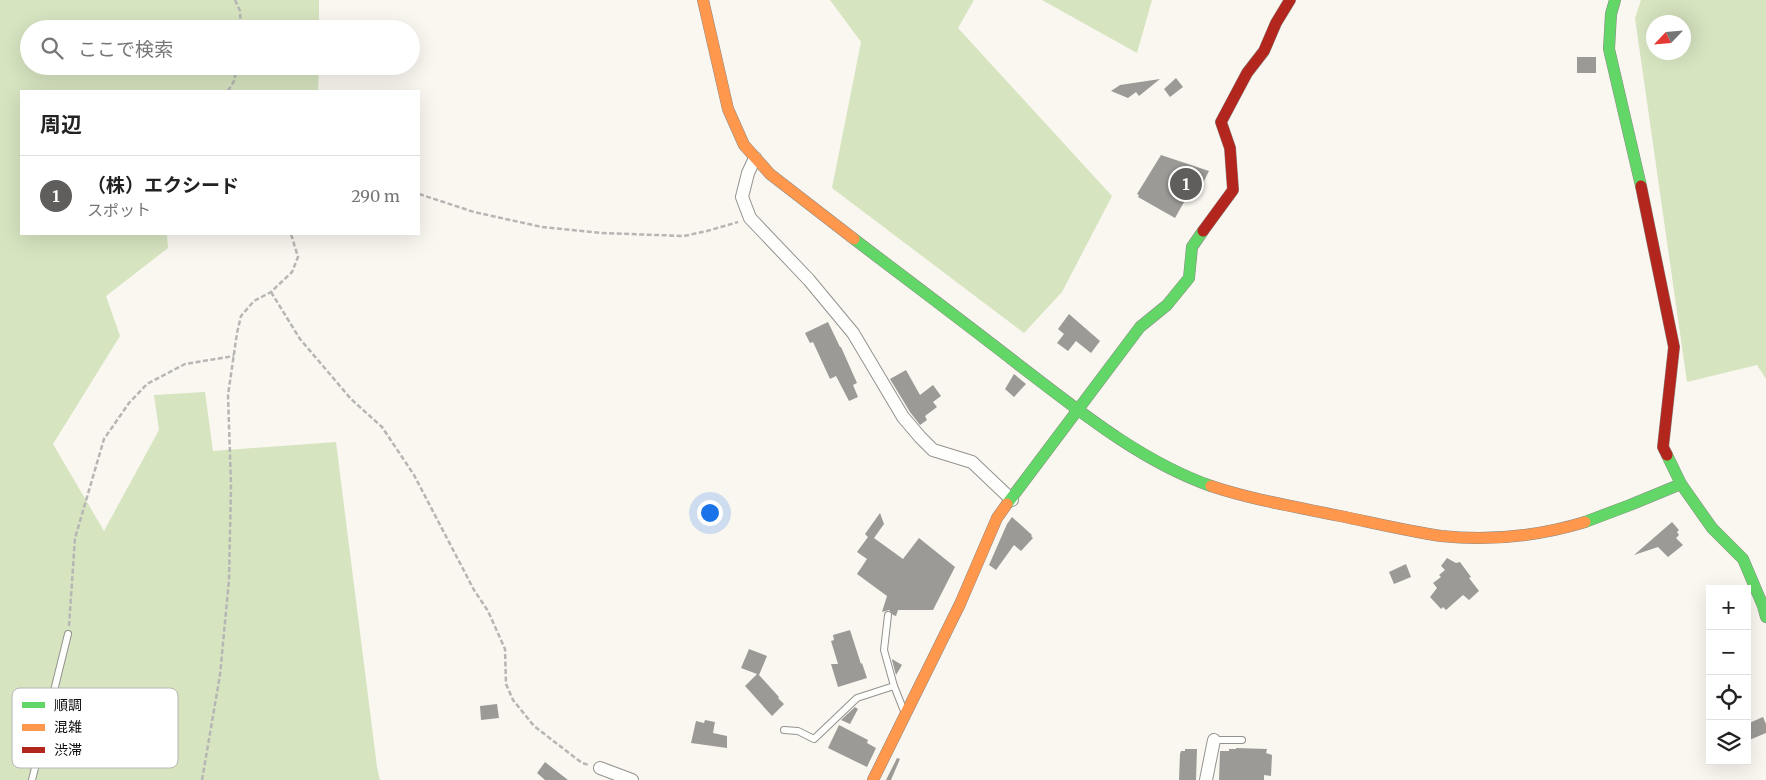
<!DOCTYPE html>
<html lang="ja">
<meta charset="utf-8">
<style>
:root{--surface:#fff;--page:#f6f6f6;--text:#222;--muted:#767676;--line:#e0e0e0;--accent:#5f5e5c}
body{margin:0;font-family:Merriweather,"Noto Sans JP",serif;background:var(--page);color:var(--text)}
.controls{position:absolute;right:15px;bottom:15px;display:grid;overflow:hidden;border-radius:0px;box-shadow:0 5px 20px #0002}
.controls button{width:45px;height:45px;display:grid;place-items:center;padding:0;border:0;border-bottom:1px solid var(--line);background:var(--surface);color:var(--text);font:25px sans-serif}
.compass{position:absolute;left:1646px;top:15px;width:45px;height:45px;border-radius:50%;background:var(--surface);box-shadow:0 5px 20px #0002;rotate:244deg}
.you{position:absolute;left:709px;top:512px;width:18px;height:18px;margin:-12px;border:4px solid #fff;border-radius:50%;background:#1a73e8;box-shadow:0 0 0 8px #1a73e833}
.badge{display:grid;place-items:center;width:32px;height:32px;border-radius:50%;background:var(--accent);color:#fff;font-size:16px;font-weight:700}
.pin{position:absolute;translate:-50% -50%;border:2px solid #fff;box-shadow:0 1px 5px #0006}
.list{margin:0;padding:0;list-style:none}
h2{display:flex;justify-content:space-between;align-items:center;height:65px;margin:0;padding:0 20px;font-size:21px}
h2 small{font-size:16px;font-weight:400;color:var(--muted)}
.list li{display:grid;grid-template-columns:32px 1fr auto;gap:15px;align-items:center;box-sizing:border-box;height:80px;padding:0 20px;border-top:1px solid var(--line)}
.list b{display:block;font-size:19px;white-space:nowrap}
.list p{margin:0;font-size:16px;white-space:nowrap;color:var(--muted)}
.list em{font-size:16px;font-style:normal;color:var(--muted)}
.icon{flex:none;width:28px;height:28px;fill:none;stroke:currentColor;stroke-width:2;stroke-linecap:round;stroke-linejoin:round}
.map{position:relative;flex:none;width:1766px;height:780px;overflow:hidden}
.search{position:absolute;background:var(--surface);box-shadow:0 5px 20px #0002;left:20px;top:20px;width:400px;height:55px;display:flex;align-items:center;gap:12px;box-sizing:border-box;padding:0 18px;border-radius:28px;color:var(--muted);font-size:19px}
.panel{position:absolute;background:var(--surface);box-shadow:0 5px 20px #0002;left:20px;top:90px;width:400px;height:145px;border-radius:0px}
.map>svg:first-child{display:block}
.forest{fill:#d6e4c0;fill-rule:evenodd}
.building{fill:#9c9a96}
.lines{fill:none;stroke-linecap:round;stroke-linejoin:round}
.lane-casing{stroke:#93928f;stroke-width:8}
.street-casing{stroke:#93928f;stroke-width:14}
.fast-casing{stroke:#8a8885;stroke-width:12}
.slow-casing{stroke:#8a8885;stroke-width:12}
.jam-casing{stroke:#8a8885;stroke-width:12}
.path{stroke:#b7b6b5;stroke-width:2.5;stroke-dasharray:5 2.5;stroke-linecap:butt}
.lane{stroke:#fefefd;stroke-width:6}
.street{stroke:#fefefd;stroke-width:12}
.fast{stroke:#63d668;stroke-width:11}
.slow{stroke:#ff974d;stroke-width:11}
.jam{stroke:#b3261e;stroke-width:11}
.key{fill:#fff;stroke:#b6b6b6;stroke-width:1}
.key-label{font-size:14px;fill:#0c0c0c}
</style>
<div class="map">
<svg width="1766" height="780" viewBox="0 0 1766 780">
<rect width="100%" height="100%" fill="#faf7f0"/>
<g class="forest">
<path d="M 0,0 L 319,0 L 319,29 L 29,29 L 29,66 L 319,66 L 318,91 L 21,91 L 21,234 L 167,234 L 168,248 L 106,296 L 120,336 L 53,444 L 104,531 L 159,430 L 154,395 L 205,392 L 213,451 L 336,442 L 377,767 L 380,780 L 0,780 Z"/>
<path d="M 830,0 L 974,0 L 958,28 L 1112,196 L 1062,292 L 1024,333 L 832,188 L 861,42 Z"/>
<path d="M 1042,0 L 1152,0 L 1137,53 Z"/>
<path d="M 1641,0 L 1766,0 L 1766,379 L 1757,365 L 1687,382 L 1635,18 ZM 1654,22 L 1684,22 L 1684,52 L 1654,52 Z"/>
</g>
<g class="building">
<rect x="1577" y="57" width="19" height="16"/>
<path d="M 1176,78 L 1183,87 L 1170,97 L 1164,89 Z"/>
<path d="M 1160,79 L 1139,96 L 1136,92 L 1128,98 L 1111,91 L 1120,85 Z"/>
<path d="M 1161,155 L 1209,171 L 1195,199 L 1188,195 L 1175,218 L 1138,197 L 1139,195 L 1137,194 Z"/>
<path d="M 1069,314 L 1100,341 L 1091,353 L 1076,341 L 1068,351 L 1057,343 L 1064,334 L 1058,329 Z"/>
<path d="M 828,322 L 840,347 L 841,347 L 857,383 L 853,385 L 858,397 L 849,401 L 836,376 L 830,379 L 813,342 L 810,343 L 805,333 Z"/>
<path d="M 906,370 L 920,395 L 933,385 L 941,396 L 933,402 L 937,407 L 925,416 L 927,420 L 920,425 L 910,412 L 890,379 Z"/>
<path d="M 1014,374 L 1026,384 L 1014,397 L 1005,389 Z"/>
<path d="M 880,513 L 884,524 L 874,538 L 903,559 L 919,538 L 955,567 L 933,610 L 898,610 L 896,616 L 893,615 L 889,610 L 882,612 L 887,596 L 857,574 L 867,559 L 857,552 L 868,537 L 865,534 Z"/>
<path d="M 1012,517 L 1032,535 L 1031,536 L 1033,538 L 1021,551 L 1014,545 L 996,570 L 989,565 L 1007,524 Z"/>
<path d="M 1672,522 L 1679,530 L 1677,532 L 1679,535 L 1676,538 L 1683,545 L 1668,557 L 1658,547 L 1634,555 Z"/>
<path d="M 1447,558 L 1456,563 L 1460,562 L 1471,577 L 1469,578 L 1479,591 L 1469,600 L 1463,595 L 1446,610 L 1443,607 L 1441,609 L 1430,597 L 1437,588 L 1433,583 L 1441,577 L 1439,575 L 1445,570 L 1441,566 Z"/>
<path d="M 1406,564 L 1411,577 L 1394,584 L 1389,572 Z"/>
<path d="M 850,630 L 861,664 L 862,663 L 867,678 L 838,687 L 831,664 L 838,664 L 831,641 L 834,640 L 833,635 Z"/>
<path d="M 749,649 L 767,656 L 759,675 L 779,697 L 778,698 L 784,704 L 772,716 L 745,686 L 757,674 L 741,668 Z"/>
<path d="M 892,659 L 902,665 L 896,675 L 892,660 Z"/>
<path d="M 497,704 L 499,718 L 481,720 L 480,706 Z"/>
<path d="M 855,707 L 858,709 L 850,724 L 841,720 Z"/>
<path d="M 1763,717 L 1766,724 L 1766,733 L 1747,741 L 1747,724 Z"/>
<path d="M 705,720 L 715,722 L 713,733 L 727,736 L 727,748 L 691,743 L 696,721 L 704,723 Z"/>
<path d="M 839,725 L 868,740 L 867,743 L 876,748 L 867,767 L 828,748 Z"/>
<path d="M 1236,748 L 1267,749 L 1266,753 L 1272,755 L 1271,776 L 1264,775 L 1264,780 L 1219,780 L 1220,751 L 1229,751 L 1229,749 L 1236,749 Z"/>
<path d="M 1185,749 L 1197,749 L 1196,780 L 1179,780 L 1180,754 L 1181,751 L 1185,751 Z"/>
<path d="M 897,758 L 900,759 L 891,780 L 886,780 Z"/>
<path d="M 545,762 L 568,780 L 545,780 L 537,773 Z"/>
</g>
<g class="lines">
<defs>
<g id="lane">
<path d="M 888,615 L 884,650 L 894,686 L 904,711"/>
<path d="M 784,730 L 798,731 L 814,739 L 857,698 L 894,686"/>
<path d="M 1214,740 L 1242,740"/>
<path d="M 32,780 L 68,634"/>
</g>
<g id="street">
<path d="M 755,158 L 748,173 L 742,197 L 750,218 L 809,280 L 853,333 L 903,417 L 920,437 L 933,450 L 972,462 L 1012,500"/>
<path d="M 600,768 L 632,780"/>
<path d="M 1206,780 L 1214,740"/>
</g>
<g id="fast">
<path d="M 1615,0 L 1611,14 L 1609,49 L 1641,186"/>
<path d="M 854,239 C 909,281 964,322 1019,365 C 1078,410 1140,461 1211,486"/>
<path d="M 1667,455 L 1681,484 L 1712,528 L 1743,559 L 1763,606 L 1766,617"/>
<path d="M 1007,504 L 1140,327 L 1167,305 L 1189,278 L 1192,247 L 1203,231"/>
<path d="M 1585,522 L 1630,505 L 1681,484"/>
</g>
<g id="slow">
<path d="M 703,0 L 728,109 L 744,145 L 770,174 L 854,239"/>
<path d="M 1211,486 C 1253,500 1297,507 1340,516 C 1374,523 1407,531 1441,536 C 1489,541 1539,536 1585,522"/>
<path d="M 873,780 L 960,604 L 997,518 L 1007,504"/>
</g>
<g id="jam">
<path d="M 1641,186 L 1674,347 L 1663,447 L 1667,455"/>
<path d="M 1203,231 L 1233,190 L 1230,148 L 1221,122 L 1247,73 L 1264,51 L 1276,23 L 1290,0"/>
</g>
</defs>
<use href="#lane" class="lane-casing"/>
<use href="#street" class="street-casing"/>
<use href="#fast" class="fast-casing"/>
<use href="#slow" class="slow-casing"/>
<use href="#jam" class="jam-casing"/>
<g class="path">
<path d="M 235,0 L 240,11 L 241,29"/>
<path d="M 228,91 L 234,81 L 237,66"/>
<path d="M 419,194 L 474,212 L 542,227 L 601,233 L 684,236 L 707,231 L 738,222"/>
<path d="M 271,292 L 300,339 L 351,399 L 382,427 L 414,475 L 474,590 L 488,611 L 505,649 L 506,684 L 513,700 L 534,726 L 582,763 L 589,765"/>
<path d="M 69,626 L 75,538 L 104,439 L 129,403 L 147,384 L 185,364 L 234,356"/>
<path d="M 202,780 L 220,675 L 229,580 L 231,485 L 228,395 L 237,333 L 241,316 L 254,301 L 271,292 L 292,272 L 298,257 L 291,234"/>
</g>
<use href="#lane" class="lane"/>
<use href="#street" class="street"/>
<use href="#fast" class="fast"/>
<use href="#slow" class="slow"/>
<use href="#jam" class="jam"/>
</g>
<rect x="12" y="688" width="166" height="80" rx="8" class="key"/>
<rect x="22" y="702" width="23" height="6" fill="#63d668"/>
<rect x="22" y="724" width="23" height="7" fill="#ff974d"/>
<rect x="22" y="747" width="23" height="6" fill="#b3261e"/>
<g class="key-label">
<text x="54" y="710">順調</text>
<text x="54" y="732">混雑</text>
<text x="54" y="755">渋滞</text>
</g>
</svg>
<div class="controls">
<button>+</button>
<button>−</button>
<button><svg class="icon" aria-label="locate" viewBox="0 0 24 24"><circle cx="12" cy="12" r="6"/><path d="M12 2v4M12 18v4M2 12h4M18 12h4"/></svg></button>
<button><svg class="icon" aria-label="layers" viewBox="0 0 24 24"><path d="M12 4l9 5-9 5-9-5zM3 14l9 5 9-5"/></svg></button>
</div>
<svg class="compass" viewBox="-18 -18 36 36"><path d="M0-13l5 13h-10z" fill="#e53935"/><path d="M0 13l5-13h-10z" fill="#767676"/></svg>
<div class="you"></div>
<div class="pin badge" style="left:1186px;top:184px">1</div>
<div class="search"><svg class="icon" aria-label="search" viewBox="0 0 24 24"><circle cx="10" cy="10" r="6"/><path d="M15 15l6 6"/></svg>ここで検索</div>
<section class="panel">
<h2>周辺<small></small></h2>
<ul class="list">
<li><span class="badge">1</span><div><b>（株）エクシード</b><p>スポット</p></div><em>290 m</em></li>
</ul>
</section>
</div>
